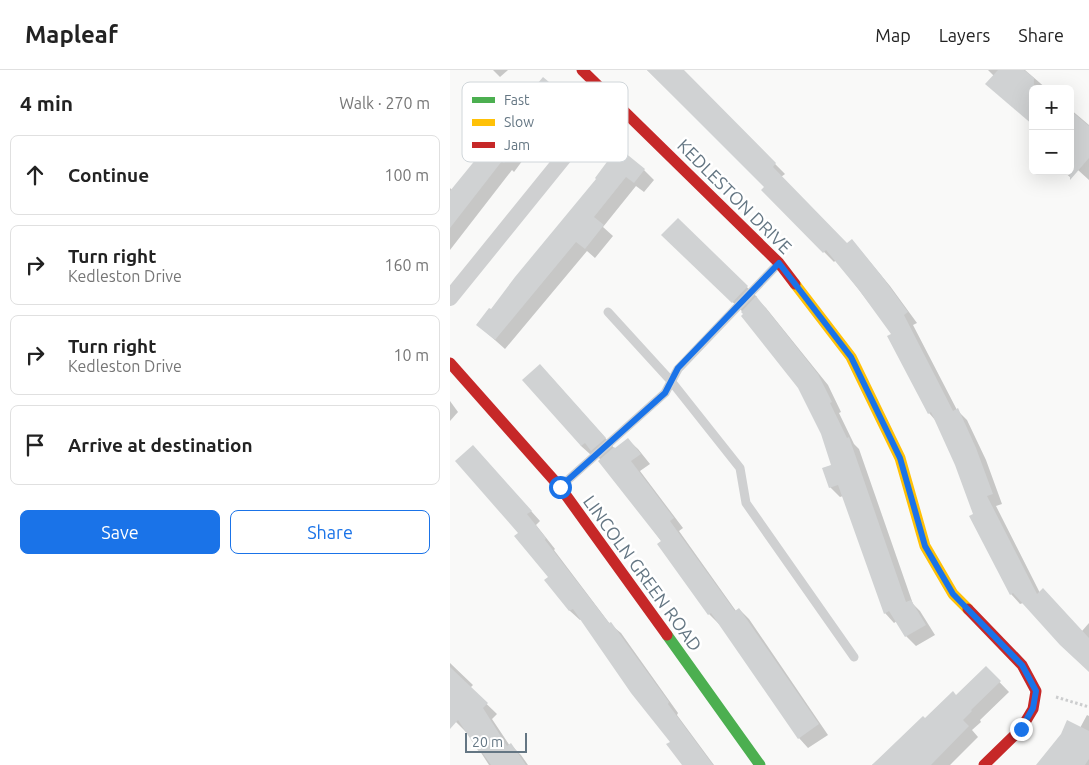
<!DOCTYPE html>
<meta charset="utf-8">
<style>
:root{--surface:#fff;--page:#f6f6f6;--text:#222;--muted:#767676;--line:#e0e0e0;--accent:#1a73e8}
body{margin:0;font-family:Ubuntu,sans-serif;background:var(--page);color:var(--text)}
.controls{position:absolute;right:15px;top:15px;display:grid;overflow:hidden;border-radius:8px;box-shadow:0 5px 20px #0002}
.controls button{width:45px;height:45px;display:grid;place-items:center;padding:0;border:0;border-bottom:1px solid var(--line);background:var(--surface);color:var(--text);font:25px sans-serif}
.scale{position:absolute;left:15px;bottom:12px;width:62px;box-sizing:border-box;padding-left:5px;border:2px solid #647683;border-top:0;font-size:14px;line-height:18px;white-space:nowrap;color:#647683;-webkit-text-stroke:4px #fff;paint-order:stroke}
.stop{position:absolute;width:15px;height:15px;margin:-11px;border:4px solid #1a73e8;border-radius:50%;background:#fff}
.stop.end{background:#1a73e8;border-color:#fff;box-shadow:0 1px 5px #0008}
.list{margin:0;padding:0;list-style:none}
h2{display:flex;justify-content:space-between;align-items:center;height:65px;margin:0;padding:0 20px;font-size:21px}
h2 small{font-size:16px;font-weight:400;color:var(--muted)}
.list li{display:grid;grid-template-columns:32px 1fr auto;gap:15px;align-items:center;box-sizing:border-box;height:80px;margin:0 10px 10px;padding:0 10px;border:1px solid var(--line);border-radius:8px}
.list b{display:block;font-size:19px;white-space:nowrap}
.list p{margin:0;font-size:16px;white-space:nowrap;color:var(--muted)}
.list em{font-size:16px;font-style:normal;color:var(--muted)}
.actions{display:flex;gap:10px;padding:15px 20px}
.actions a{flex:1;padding:11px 0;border:1px solid var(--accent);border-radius:8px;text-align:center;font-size:18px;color:var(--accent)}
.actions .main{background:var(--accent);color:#fff}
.icon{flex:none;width:28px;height:28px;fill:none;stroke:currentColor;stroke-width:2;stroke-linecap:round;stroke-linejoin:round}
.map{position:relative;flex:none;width:639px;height:695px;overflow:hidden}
header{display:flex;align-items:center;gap:30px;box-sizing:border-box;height:70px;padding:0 25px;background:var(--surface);border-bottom:1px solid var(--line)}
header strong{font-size:24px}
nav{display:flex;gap:28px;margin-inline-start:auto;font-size:18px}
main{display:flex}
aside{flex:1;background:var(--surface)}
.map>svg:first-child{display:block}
.shadow{fill:#0003}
.building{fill:#d0d2d3}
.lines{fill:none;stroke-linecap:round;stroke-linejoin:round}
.path{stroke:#cccdce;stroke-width:3;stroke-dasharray:2.5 2.5;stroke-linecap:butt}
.lane{stroke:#cfd0d1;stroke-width:9}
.street{stroke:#cfd0d1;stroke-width:16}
.fast{stroke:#4caf50;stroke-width:11}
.slow{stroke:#ffc107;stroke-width:11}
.jam{stroke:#c62828;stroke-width:11}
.route{stroke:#1a73e8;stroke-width:6}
.labels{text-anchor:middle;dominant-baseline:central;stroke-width:5;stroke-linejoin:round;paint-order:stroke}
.street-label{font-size:18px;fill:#647683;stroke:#fff}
.key{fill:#fff;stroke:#d0d6da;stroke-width:1}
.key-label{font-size:14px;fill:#647683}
</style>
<header>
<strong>Mapleaf</strong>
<nav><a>Map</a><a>Layers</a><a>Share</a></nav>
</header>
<main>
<aside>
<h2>4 min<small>Walk · 270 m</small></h2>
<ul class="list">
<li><svg class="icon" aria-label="ahead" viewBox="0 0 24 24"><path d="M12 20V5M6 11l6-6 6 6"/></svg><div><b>Continue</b></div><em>100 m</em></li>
<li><svg class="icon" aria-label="right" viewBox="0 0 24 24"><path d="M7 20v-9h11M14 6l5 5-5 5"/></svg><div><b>Turn right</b><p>Kedleston Drive</p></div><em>160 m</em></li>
<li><svg class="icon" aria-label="right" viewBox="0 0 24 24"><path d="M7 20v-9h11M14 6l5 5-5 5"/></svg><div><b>Turn right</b><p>Kedleston Drive</p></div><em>10 m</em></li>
<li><svg class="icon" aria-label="arrive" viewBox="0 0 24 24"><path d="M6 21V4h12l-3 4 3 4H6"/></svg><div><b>Arrive at destination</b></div></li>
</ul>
<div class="actions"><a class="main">Save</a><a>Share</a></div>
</aside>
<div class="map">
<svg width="639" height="695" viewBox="0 0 639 695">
<rect width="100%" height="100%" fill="#f9f9f8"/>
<g class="shadow">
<path d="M 43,0 L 58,0 L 50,7 Z"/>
<path d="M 197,0 L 232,0 L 335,104 L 331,107 L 397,174 L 411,181 L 440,216 L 467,253 L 463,255 L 507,340 L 517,350 L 536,390 L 552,434 L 546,436 L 590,523 L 632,561 L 639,553 L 639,601 L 573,533 L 570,534 L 561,524 L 525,445 L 506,394 L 486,351 L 479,343 L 443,264 L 386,190 L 384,192 L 313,120 L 316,117 Z"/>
<path d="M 538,0 L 575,0 L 597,19 L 583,19 L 544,6 Z"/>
<path d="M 93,9 L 120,33 L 101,56 L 99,55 L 64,102 L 62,100 L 0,180 L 0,118 L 2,120 L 58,52 L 48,42 L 72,34 Z"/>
<path d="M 620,39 L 639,55 L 639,110 L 628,100 L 621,108 L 613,101 L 620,101 Z"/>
<path d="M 194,100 L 204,110 L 194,122 L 186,116 L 153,157 L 163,166 L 145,188 L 137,181 L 55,279 L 28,255 L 42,241 L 148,109 Z"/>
<path d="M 228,149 L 307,227 L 306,228 L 316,238 L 378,315 L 391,342 L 389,343 L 404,374 L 409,379 L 463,534 L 470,541 L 485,565 L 466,576 L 456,566 L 447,551 L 444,553 L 435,543 L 393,426 L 390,427 L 380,417 L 383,396 L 372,364 L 349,317 L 295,244 L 213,165 Z"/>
<path d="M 100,306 L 165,379 L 178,370 L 188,379 L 200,394 L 190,401 L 233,458 L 229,461 L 286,541 L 289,539 L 299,549 L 378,665 L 358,678 L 349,668 L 270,553 L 269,554 L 259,544 L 212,472 L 151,390 L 144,383 L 141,385 L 131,376 Z"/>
<path d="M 0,331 L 8,342 L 0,351 Z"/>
<path d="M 23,376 L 90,451 L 86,455 L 105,479 L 104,480 L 160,554 L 171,563 L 228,643 L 227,645 L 264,695 L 233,695 L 222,672 L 132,549 L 130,550 L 120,541 L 96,510 L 99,507 L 70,463 Z"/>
<path d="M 0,593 L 23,615 L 20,618 L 47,644 L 42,649 L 60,676 L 61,675 L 71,685 L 78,695 L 39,695 L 17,661 L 16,662 L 0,646 Z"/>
<path d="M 536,598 L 559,622 L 530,650 L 531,652 L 522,660 L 528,667 L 500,695 L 422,695 L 475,649 L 506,626 Z"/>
<path d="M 637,645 L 639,646 L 639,695 L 588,695 L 630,658 Z"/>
</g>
<g class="building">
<path d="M 197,0 L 234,0 L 326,93 L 323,97 L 397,173 L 402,169 L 431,205 L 458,242 L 454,245 L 503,341 L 508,338 L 526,378 L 543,424 L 537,426 L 587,524 L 593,518 L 639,568 L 639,602 L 610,575 L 563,523 L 560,525 L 519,446 L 523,444 L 505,395 L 481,342 L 478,344 L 437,266 L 441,264 L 409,220 L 376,180 L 373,183 L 311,120 L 314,117 Z"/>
<path d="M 548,0 L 574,0 L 584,8 L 583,55 L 535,14 Z"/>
<path d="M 93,7 L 111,22 L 91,47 L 89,46 L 54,93 L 52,91 L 0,158 L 0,121 L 57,51 L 46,43 L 62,24 L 72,32 Z"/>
<path d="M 620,40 L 639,56 L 639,88 L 620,110 Z"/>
<path d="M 168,77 L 195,99 L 184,113 L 176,107 L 144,147 L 154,155 L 135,179 L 126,172 L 45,270 L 26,255 L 39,238 L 41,239 L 65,207 L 146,109 L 145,108 Z"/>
<path d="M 228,148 L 298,216 L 282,233 L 211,165 Z"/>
<path d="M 306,226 L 368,304 L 382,332 L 380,333 L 397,368 L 399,367 L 456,532 L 461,530 L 476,555 L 455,567 L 439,541 L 434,544 L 388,415 L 379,418 L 372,398 L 381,395 L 371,364 L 348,318 L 291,246 L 293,244 L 291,242 Z"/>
<path d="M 90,294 L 156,368 L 141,381 L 135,373 L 131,376 L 72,310 Z"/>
<path d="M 178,368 L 191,384 L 181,391 L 224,448 L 220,451 L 285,541 L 289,538 L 369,654 L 348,669 L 261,543 L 258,545 L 207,474 L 211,471 L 148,391 L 164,377 L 165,378 Z"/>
<path d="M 23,375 L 82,441 L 77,444 L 96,468 L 95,470 L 159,553 L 161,552 L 219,632 L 218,634 L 263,695 L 232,695 L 216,674 L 220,672 L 181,623 L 123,539 L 119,541 L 94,510 L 98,507 L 64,466 L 68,463 L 5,391 Z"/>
<path d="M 536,596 L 551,611 L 521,640 L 522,641 L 513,650 L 519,656 L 481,695 L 422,695 L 473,646 L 475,648 L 503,621 L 506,625 Z"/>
<path d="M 0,597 L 38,633 L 33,638 L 57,676 L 61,673 L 76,695 L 41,695 L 31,681 L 29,682 L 8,650 L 0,659 Z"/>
<path d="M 617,650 L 639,661 L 639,689 L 635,695 L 586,695 L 611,664 Z"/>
</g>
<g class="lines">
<path class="path" d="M 606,627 L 639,637"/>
<g class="lane">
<path d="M 158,242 L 221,311 L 290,398 L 296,433 L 404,587"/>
<path d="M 110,417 L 215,323 L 228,299 L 329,193"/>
</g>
<path class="street" d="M 0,228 L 161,29"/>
<path class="fast" d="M 217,565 L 310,695"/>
<path class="slow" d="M 345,214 L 401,287 L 450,388 L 475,476 L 503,524 L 518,539"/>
<g class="jam">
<path d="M 132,0 L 329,193 L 345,214"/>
<path d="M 0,293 L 110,417 L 217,565"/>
<path d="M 518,539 L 572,595 L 586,621 L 583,639 L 571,659 L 534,695"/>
</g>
</g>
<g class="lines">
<path class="route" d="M 110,417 L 215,323 L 228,298 L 329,193 L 401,287 L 450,388 L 475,476 L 503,524 L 572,595 L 586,621 L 583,638 L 571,659"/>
</g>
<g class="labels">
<g class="street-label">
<text transform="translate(285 126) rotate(45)">KEDLESTON DRIVE</text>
<text transform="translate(193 503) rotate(54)">LINCOLN GREEN ROAD</text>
</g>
</g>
<rect x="12" y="12" width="166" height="80" rx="8" class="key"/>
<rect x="22" y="27" width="23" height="6" fill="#4caf50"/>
<rect x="22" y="49" width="23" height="7" fill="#ffc107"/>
<rect x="22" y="72" width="23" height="6" fill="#c62828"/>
<g class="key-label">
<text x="54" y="35">Fast</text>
<text x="54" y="57">Slow</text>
<text x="54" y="80">Jam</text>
</g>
</svg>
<div class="controls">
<button>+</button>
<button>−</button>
</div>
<div class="scale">20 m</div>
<div class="stop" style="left:110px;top:417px"></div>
<div class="stop end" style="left:571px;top:659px"></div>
</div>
</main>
